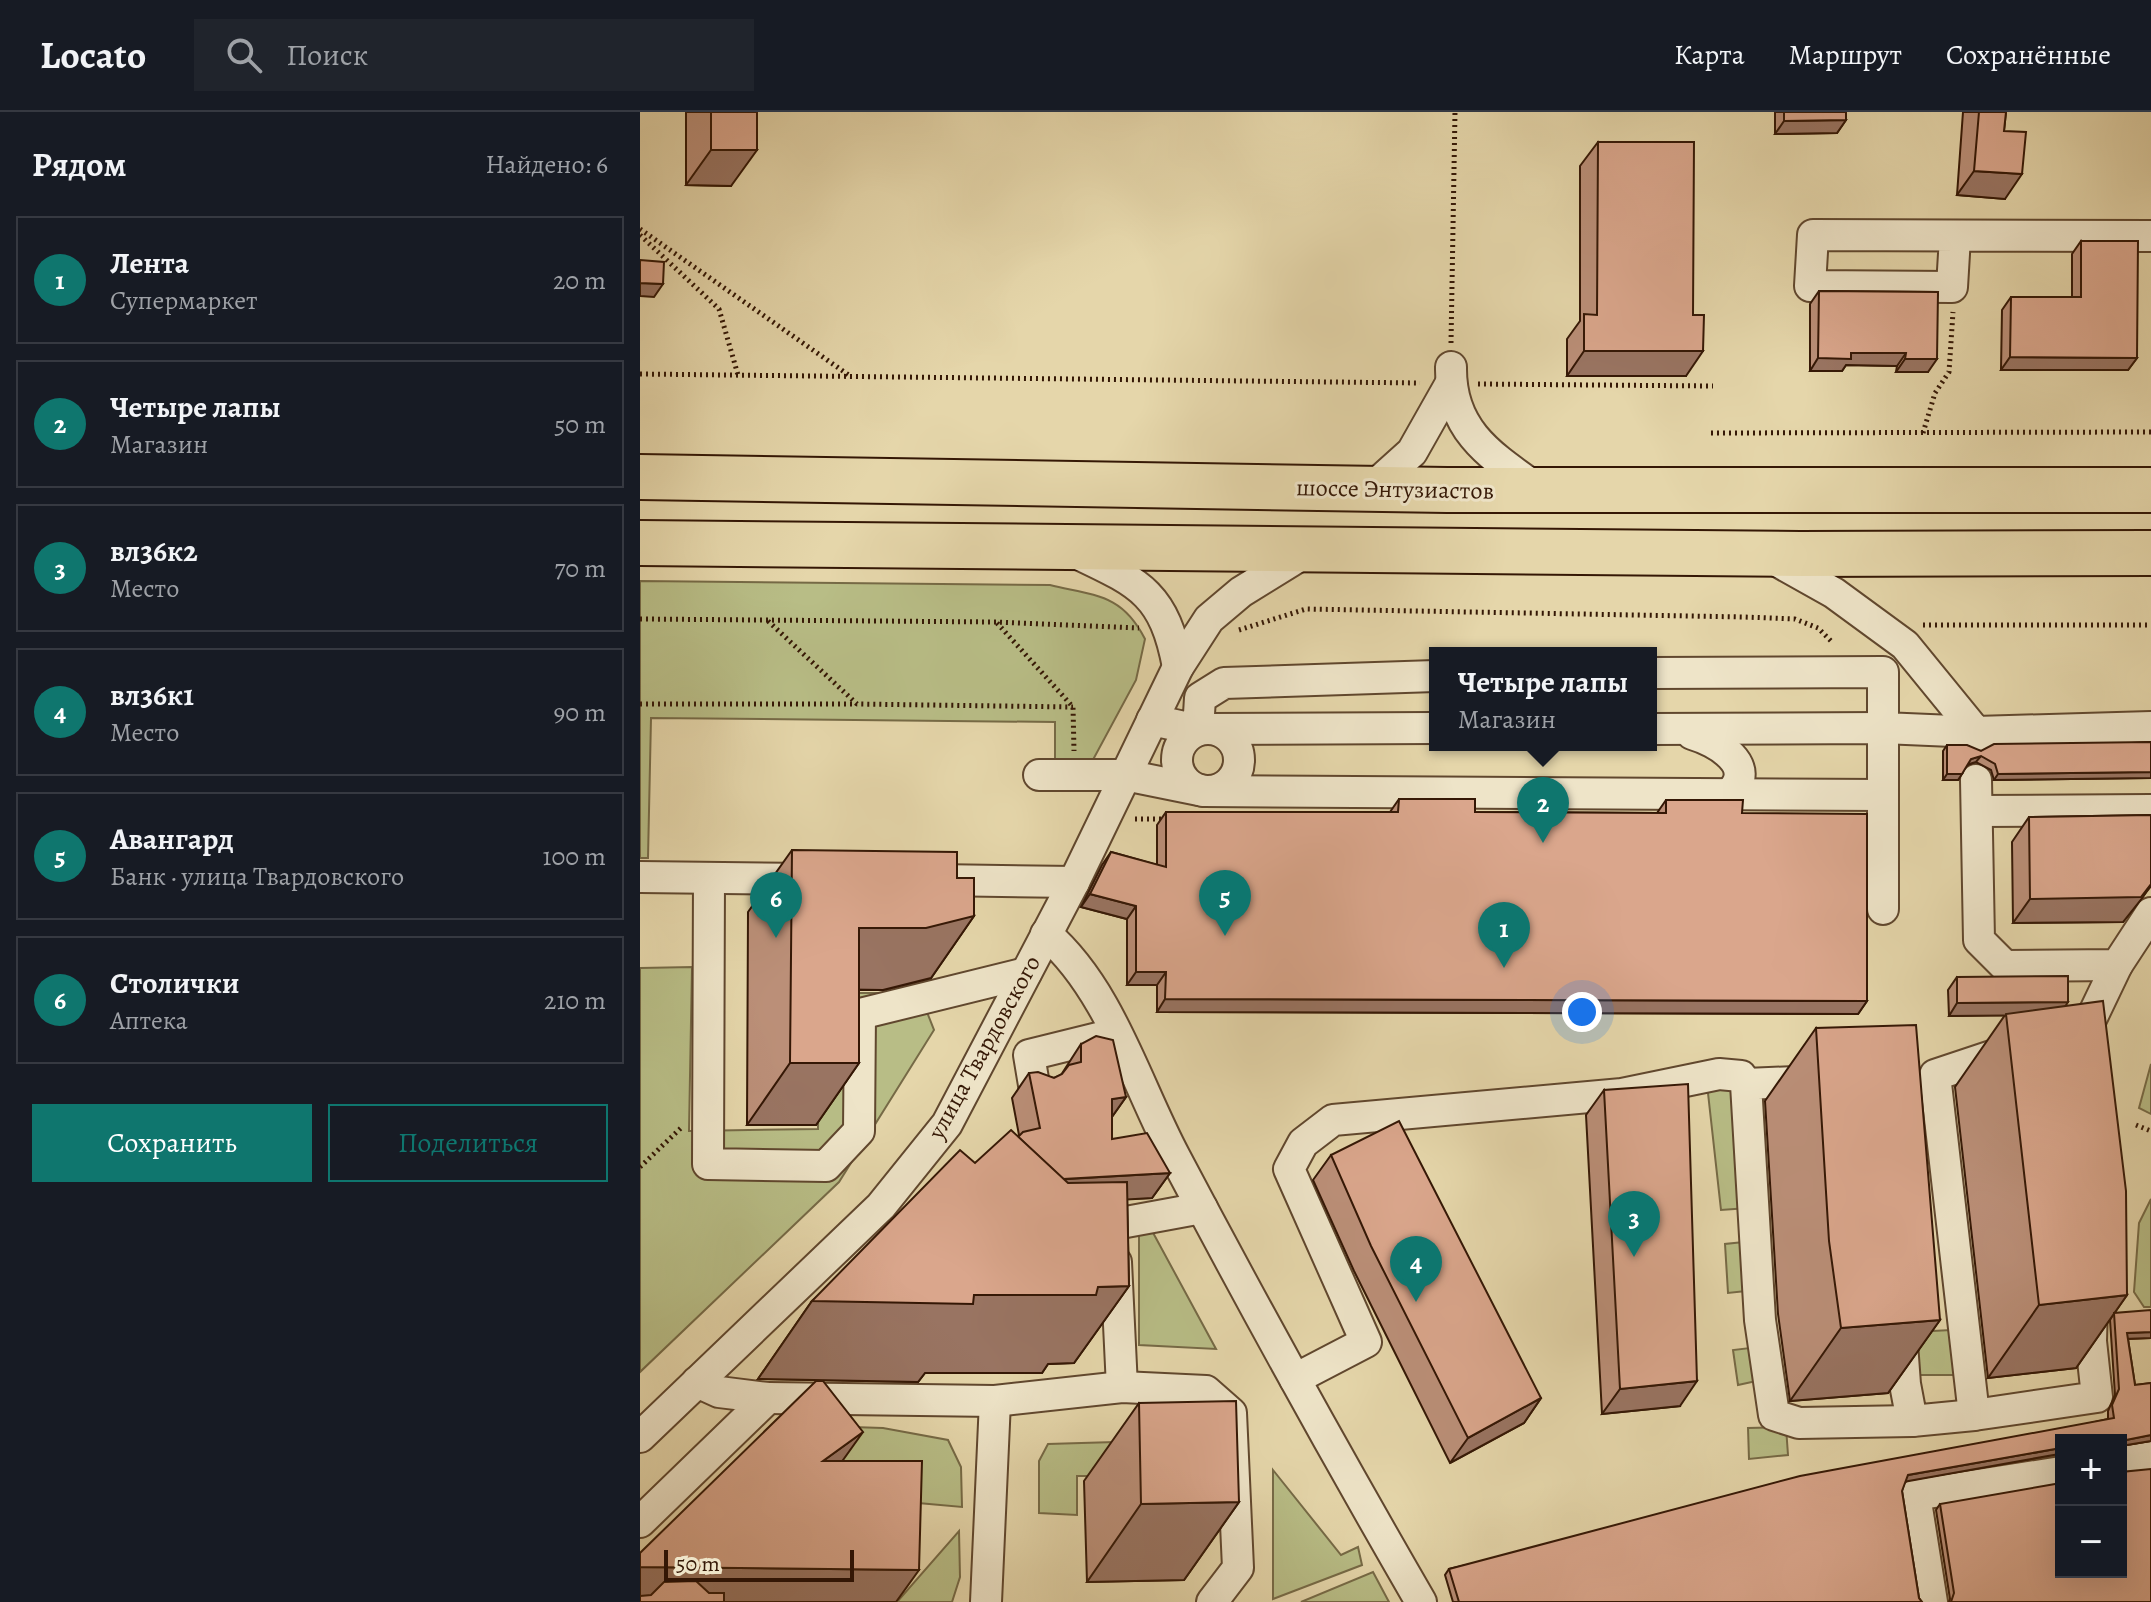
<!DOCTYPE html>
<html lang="ru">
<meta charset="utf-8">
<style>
:root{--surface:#171b24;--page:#20242c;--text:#f1f3f6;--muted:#9ea1a6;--line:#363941;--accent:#0f766e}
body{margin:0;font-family:Alegreya,serif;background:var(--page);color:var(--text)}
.controls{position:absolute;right:24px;bottom:24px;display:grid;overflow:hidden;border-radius:0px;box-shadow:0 8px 32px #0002}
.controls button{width:72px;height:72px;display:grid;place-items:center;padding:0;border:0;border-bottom:2px solid var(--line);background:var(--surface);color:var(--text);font:40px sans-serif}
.scale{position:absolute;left:24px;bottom:20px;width:190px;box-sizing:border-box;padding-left:8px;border:4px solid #341705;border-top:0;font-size:22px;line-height:28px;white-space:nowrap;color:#341705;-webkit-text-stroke:6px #eee4c8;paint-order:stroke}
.you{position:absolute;left:942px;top:900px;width:28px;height:28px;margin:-20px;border:6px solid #fff;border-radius:50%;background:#1a73e8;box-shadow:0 0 0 12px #1a73e833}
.badge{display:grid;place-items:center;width:52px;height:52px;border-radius:50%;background:var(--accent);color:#fff;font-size:26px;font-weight:700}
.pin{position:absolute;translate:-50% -66px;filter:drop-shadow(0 2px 4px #0008)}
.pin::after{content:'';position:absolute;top:42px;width:28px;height:24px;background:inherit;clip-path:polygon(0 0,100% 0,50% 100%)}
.popup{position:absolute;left:789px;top:535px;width:228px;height:104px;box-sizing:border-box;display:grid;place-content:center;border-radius:0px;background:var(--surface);filter:drop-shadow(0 2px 6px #0005);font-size:26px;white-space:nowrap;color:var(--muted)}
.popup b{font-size:30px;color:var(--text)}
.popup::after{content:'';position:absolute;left:50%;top:100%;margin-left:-16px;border:16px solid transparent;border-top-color:var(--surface)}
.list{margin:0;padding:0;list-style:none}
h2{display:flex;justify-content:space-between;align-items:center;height:104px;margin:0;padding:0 32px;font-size:34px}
h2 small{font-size:26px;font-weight:400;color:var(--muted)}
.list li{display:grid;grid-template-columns:52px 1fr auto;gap:24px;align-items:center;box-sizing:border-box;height:128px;margin:0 16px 16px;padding:0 16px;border:2px solid var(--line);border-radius:0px}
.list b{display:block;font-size:30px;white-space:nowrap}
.list p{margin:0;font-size:26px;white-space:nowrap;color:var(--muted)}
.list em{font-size:26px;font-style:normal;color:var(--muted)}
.actions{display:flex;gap:16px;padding:24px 32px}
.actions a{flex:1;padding:18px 0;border:2px solid var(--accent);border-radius:0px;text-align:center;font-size:28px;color:var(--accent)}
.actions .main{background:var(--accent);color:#fff}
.icon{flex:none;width:44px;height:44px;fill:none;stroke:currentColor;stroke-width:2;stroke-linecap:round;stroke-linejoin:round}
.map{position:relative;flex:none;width:1511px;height:1490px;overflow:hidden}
header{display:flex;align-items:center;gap:48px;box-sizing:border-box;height:112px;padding:0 40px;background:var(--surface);border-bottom:2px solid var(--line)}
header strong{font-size:38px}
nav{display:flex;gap:44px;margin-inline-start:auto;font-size:28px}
.search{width:560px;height:72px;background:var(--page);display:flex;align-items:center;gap:20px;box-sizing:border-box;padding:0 28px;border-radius:0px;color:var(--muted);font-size:30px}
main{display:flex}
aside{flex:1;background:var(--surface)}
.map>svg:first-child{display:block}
.green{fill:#b8bd86;stroke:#766a46;stroke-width:2}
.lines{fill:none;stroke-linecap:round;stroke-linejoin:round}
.minor-casing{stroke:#60472e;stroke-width:34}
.highway-casing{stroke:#341705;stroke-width:48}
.path{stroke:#341705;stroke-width:5;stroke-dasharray:2 4;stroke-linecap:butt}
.minor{stroke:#eee4c8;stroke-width:30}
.highway{stroke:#e5d6aa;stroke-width:44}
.wall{fill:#bb8f78;stroke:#341705;stroke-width:2}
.shaded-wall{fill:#997462;stroke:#341705;stroke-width:2}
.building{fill:#daa68c;stroke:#341705;stroke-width:2}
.labels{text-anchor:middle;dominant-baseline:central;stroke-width:6;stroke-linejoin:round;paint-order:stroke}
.street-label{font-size:24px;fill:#341705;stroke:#eee4c8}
</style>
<header>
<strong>Locato</strong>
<div class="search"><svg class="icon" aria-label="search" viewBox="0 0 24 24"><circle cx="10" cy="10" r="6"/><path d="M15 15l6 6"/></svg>Поиск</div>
<nav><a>Карта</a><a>Маршрут</a><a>Сохранённые</a></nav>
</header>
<main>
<aside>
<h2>Рядом<small>Найдено: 6</small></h2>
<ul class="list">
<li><span class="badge">1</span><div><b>Лента</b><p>Супермаркет</p></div><em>20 m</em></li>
<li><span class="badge">2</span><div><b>Четыре лапы</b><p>Магазин</p></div><em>50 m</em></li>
<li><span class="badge">3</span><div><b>вл36к2</b><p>Место</p></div><em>70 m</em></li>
<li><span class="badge">4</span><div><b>вл36к1</b><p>Место</p></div><em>90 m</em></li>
<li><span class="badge">5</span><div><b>Авангард</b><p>Банк · улица Твардовского</p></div><em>100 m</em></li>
<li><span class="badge">6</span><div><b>Столички</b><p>Аптека</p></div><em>210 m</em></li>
</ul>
<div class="actions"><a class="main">Сохранить</a><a>Поделиться</a></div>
</aside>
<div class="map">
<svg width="1511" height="1490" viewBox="0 0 1511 1490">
<rect width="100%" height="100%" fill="#e5d6aa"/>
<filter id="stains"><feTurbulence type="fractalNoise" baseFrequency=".0025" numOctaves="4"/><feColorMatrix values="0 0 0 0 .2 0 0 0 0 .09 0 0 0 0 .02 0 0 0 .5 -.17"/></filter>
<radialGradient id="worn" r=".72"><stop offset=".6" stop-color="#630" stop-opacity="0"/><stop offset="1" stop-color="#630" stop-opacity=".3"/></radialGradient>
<g class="green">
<path d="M 0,469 L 410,473 C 456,484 482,482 505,527 L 496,568 L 448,657 L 415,657 L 415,610 L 11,606 L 8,746 L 0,746 Z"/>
<path d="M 52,855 L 49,1019 L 178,1017 L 180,881 L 288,881 L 285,895 L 294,918 L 199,1070 L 0,1260 L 0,856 Z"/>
<path d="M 1511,952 L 1511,1002 L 1499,996 Z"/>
<path d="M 1067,972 L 1095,974 L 1108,1096 L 1081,1098 Z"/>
<path d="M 1511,1087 L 1511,1195 L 1504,1195 L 1494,1180 L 1499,1111 Z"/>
<path d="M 511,1117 L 576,1237 L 499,1233 L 499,1123 Z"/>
<path d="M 1113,1129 L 1115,1178 L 1088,1181 L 1085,1132 Z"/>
<path d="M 1311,1218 L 1318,1263 L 1277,1263 L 1274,1220 Z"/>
<path d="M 1118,1235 L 1121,1268 L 1098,1273 L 1093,1238 Z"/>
<path d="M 181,1314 L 243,1316 L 308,1328 L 321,1355 L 322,1395 L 278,1391 L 206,1364 Z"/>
<path d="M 1146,1315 L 1148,1343 L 1109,1347 L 1108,1316 Z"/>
<path d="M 543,1328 L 570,1351 L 577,1397 L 551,1397 L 549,1364 L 437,1364 L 437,1403 L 399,1401 L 399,1349 L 408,1332 Z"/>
<path d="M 633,1358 L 701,1443 L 718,1435 L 722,1453 L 633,1487 Z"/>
<path d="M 319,1419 L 320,1465 L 312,1490 L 257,1490 Z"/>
<path d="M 733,1460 L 749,1490 L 661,1490 Z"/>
</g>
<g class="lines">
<defs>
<g id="minor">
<path d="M 1315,125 L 1312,175 L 1170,174 L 1173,123 L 1511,124"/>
<path d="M 811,255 C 810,319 851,344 899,378"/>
<path d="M 732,376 L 772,340 L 811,271"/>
<path d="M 434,440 C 499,471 524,480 538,555"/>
<path d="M 1130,445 L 1194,481 L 1265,533 L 1336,620 L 1511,615"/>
<path d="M 1011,561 L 1243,560 L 1243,616 L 1336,620 L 1336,628"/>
<path d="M 512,608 L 558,618 L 560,586 L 584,571 L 795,564"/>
<path d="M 570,617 L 795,616"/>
<circle cx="568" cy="648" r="31"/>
<path d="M 1052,622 C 1076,629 1120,654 1089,682"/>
<path d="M 399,663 L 485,663 L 564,679 L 1243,683 L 1243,616 L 1011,617"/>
<path d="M 1336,668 L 1339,828 L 1365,854 L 1477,853 L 1511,801"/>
<path d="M 1243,683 L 1243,797"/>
<path d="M 1337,699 L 1511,698"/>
<path d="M 0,765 L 172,767"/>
<path d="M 69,766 L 68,1052 L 186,1054 L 219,1019 L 220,902 L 386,861"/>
<path d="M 296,768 L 434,770"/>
<path d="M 406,822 C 470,877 496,972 535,1045 C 614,1195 696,1343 781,1490"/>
<path d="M 1443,924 L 1477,853"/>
<path d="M 1435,940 L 1454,1126 L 1451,1229 L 1457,1285 L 1334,1303 L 1295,963 L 1355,943 Z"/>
<path d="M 1178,969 L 1106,972 L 1120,1208 L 1134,1303 L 1159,1311 L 1272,1309"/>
<path d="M 394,973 L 389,943 L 474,922"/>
<path d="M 448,1117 L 562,1096"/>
<path d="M 476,1150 L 482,1275"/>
<path d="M 1261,1218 L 1265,1272 L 1272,1309 L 1334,1303"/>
<path d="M 655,1267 L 726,1230 L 649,1057 L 663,1031 L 693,1008 L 982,982 L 1079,962 L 1101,964 L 1106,972"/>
<path d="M 128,1286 L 355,1289 L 482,1275 L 566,1279 L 591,1301 L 598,1456 L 572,1490"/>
<path d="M 0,1325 L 241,1094 L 307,1012 L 434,770 L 538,555 L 569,507 L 601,480 L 669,438"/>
<path d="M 1481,1350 L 1511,1345"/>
<path d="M 0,1410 L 128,1286 L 79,1280 L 57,1270"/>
<path d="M 346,1490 L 355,1289"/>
<path d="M 1292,1490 L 1275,1383 L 1421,1360"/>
</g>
<g id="highway">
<path d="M 0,365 L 807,378 L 1511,378"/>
<path d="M 0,431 L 1160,442 L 1511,441"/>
</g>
</defs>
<use href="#minor" class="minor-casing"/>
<use href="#highway" class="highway-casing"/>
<g class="path">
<path d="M 0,117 L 210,264"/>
<path d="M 0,123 L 79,197 L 98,263"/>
<path d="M 811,231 L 815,0"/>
<path d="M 0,262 L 780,271"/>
<path d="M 838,272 L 1073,274"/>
<path d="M 1071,321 L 1511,320"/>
<path d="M 1283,321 L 1295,281 L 1309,260 L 1313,200"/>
<path d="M 0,507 L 356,510 L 499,516"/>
<path d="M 128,509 L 217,592 L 433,595"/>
<path d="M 357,511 L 433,595 L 434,639"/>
<path d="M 1283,513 L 1511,513"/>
<path d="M 599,518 L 666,497 L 1104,505 L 1155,507 L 1178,516 L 1193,531"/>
<path d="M 0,592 L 215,592"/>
<path d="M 495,707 L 525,707"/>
<path d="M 1496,1013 L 1511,1019"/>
<path d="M 0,1055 L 43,1014"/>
</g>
<use href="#minor" class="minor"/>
<use href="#highway" class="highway"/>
</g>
<g class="wall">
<path d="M 46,0 L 117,0 L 91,74 L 46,73 Z"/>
<path d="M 1135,0 L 1206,0 L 1206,8 L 1197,21 L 1135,22 Z"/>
<path d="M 1323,0 L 1366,0 L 1364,19 L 1365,87 L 1317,83 Z"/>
<path d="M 958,30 L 1053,203 L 1046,264 L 927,264 L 927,227 L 940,209 L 940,54 Z"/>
<path d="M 1441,129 L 1497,246 L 1488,258 L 1361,258 L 1362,198 L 1371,185 L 1432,185 L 1432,142 Z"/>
<path d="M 1179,179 L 1298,180 L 1288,260 L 1256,260 L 1257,254 L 1206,253 L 1202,259 L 1170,259 L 1170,192 Z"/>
<path d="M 1511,630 L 1511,666 L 1354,668 L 1351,658 L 1336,650 L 1327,653 L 1318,668 L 1303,668 L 1303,639 L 1307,633 L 1341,639 Z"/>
<path d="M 759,687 L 835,700 L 1017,701 L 1026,688 L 1102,701 L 1227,889 L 1218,902 L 517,900 L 517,873 L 487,873 L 487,807 L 441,795 L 462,753 L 471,740 L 517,753 L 517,713 L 526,700 L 750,700 Z"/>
<path d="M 1511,703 L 1511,774 L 1483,810 L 1373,811 L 1372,730 L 1389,705 Z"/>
<path d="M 152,738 L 317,766 L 334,804 L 291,866 L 243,878 L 219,878 L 219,951 L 176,1013 L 107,1013 L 108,800 Z"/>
<path d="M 1317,865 L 1426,894 L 1487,1183 L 1436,1256 L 1348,1266 L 1315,975 L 1365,903 L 1309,904 L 1308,878 Z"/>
<path d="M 1176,916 L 1300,1208 L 1248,1281 L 1150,1289 L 1138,1202 L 1125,989 Z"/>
<path d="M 441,932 L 486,985 L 472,1005 L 472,1027 L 530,1061 L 512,1086 L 487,1087 L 489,1174 L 434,1251 L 408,1252 L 402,1261 L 285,1261 L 278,1270 L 118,1267 L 172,1189 L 335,1051 L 378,1025 L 379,1023 L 372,986 L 389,961 L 414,966 L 421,963 Z"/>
<path d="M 964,978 L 1040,1294 L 962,1302 L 946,1003 Z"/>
<path d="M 691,1043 L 901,1286 L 884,1311 L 810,1351 L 714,1159 L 673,1068 Z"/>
<path d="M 1474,1201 L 1511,1226 L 1488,1227 L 1495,1273 L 1511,1271 L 1511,1329 L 1481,1334 L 1421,1328 L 1421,1343 L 1419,1342 L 1265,1369 L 1262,1379 L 1279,1486 L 1282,1490 L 813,1490 L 805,1463 L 809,1457 L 1468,1307 L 1468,1299 L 1475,1283 L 1470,1208 Z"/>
<path d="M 499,1291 L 599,1390 L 544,1468 L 447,1470 L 444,1369 Z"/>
<path d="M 1300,1392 L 1511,1490 L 1309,1490 L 1310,1487 L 1296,1398 Z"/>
</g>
<g class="shaded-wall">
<path d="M 1206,8 L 1197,21 L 1135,22 L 1144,9 Z"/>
<path d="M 71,38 L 117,38 L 91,74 L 46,73 Z"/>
<path d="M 1334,59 L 1382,62 L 1365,87 L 1317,83 Z"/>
<path d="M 0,171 L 23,172 L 14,185 L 0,184 Z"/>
<path d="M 944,239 L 1063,239 L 1046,264 L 927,264 Z"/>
<path d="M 1211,241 L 1266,241 L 1257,254 L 1206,253 L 1202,259 L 1170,259 L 1178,246 Z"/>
<path d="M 1370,245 L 1497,246 L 1488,258 L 1361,258 Z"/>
<path d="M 1265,247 L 1297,247 L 1288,260 L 1256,260 Z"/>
<path d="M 1341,644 L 1336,650 L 1326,653 L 1331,647 Z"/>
<path d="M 1511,660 L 1511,666 L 1354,668 L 1358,662 Z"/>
<path d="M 1307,662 L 1322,662 L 1318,668 L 1303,668 Z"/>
<path d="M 1511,772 L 1503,785 L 1483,810 L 1373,811 L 1390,787 Z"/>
<path d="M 450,782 L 496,794 L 487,807 L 441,795 Z"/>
<path d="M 334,804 L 291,866 L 243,878 L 176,877 L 219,816 Z"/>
<path d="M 496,860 L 526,860 L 517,873 L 487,873 Z"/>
<path d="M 525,887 L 1227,889 L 1218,902 L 517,900 Z"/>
<path d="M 1428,890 L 1420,903 L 1309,904 L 1317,891 Z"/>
<path d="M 150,951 L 219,951 L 176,1013 L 107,1013 Z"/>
<path d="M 486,985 L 469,1009 L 472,987 Z"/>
<path d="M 530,1061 L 512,1086 L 394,1093 L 411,1068 Z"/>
<path d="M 489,1174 L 434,1251 L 408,1252 L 402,1261 L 285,1261 L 278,1270 L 118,1267 L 172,1189 L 334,1183 L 458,1175 Z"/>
<path d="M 1487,1183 L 1436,1256 L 1348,1266 L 1399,1193 Z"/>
<path d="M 1300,1208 L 1248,1281 L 1150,1289 L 1201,1216 Z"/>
<path d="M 1511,1220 L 1511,1226 L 1483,1227 L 1487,1221 Z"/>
<path d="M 1057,1269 L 1040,1294 L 962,1302 L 980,1277 Z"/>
<path d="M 901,1286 L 884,1311 L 810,1351 L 828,1326 Z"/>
<path d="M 223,1320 L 198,1355 L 183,1349 Z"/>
<path d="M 1511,1323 L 1511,1329 L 1481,1334 L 1481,1329 Z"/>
<path d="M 1421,1336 L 1421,1343 L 1419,1342 L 1263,1370 L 1268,1363 Z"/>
<path d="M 599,1390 L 544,1468 L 447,1470 L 501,1392 Z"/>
<path d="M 0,1455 L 279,1458 L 256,1490 L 0,1490 Z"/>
</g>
<g class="building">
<rect x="71" y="0" width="46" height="38"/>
<path d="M 1144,0 L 1206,0 L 1206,8 L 1144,9 Z"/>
<path d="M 1339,0 L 1366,0 L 1364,19 L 1386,20 L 1382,62 L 1334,59 Z"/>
<path d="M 958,30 L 1054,30 L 1053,203 L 1064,203 L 1063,239 L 944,239 L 944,202 L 957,203 Z"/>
<path d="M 1441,129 L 1498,129 L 1497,246 L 1370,245 L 1371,185 L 1441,185 Z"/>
<path d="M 0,148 L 24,150 L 23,172 L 0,171 Z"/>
<path d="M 1179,179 L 1298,180 L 1297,247 L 1265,247 L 1266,241 L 1211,241 L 1211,247 L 1178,246 Z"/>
<path d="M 1511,630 L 1511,660 L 1358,662 L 1355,652 L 1341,644 L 1331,647 L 1322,662 L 1307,662 L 1307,633 L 1327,633 L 1341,639 L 1354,632 Z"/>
<path d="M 759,687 L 835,687 L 835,700 L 1026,701 L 1026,688 L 1103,688 L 1102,701 L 1227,702 L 1227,889 L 525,887 L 526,860 L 496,860 L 496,794 L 450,782 L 471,740 L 526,755 L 526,700 L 758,700 Z"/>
<path d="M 1511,703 L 1511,772 L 1501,785 L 1390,787 L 1389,705 Z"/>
<path d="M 152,738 L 317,740 L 317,766 L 334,766 L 334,804 L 286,816 L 219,816 L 219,951 L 150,951 Z"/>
<path d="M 1428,864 L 1428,890 L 1317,891 L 1317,865 Z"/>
<path d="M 1463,889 L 1486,1079 L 1487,1183 L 1399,1193 L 1366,902 Z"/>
<path d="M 1276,913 L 1300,1208 L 1201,1216 L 1189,1129 L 1176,916 Z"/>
<path d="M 456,924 L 473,928 L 486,985 L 472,987 L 472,1027 L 507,1021 L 530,1061 L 423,1067 L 378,1025 L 383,1020 L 400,1016 L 389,961 L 398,960 L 414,966 L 422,962 L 429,953 L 441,950 L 441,932 Z"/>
<path d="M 1048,972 L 1057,1269 L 980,1277 L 964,978 Z"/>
<path d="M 759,1009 L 901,1286 L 828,1326 L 731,1134 L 691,1043 Z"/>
<path d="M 371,1018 L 428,1071 L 487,1070 L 489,1174 L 458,1175 L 456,1183 L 334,1183 L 333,1192 L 172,1189 L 320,1038 L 335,1051 Z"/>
<path d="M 1511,1198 L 1511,1220 L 1487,1221 L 1495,1273 L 1511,1271 L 1511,1323 L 1481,1329 L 1421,1328 L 1421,1336 L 1268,1363 L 1262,1379 L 1279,1486 L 1282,1490 L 819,1490 L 809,1457 L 1160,1364 L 1474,1306 L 1472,1293 L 1479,1277 L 1474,1201 Z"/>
<path d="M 176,1269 L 183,1269 L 223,1320 L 183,1349 L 282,1349 L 279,1458 L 0,1455 L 0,1441 Z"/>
<path d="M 596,1289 L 599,1390 L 501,1392 L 499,1291 Z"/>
<path d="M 1511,1357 L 1511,1490 L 1311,1490 L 1314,1481 L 1300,1392 L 1421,1371 L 1421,1460 L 1481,1460 L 1481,1360 Z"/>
<path d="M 56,1469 L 69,1481 L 84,1481 L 84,1490 L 0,1490 L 0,1484 L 11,1483 L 24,1470 Z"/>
</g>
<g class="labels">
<g class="street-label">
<text transform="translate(755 377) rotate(1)">шоссе Энтузиастов</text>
<text transform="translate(344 935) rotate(-61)">улица Твардовского</text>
</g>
</g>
<rect width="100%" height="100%" filter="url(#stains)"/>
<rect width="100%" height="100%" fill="url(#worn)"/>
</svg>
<div class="controls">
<button>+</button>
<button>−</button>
</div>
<div class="scale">50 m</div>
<div class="you"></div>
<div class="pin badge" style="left:864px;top:856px">1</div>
<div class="pin badge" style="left:903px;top:731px">2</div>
<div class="popup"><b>Четыре лапы</b>Магазин</div>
<div class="pin badge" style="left:994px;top:1145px">3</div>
<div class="pin badge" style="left:776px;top:1190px">4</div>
<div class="pin badge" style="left:585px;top:824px">5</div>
<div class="pin badge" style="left:136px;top:826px">6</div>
</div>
</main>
